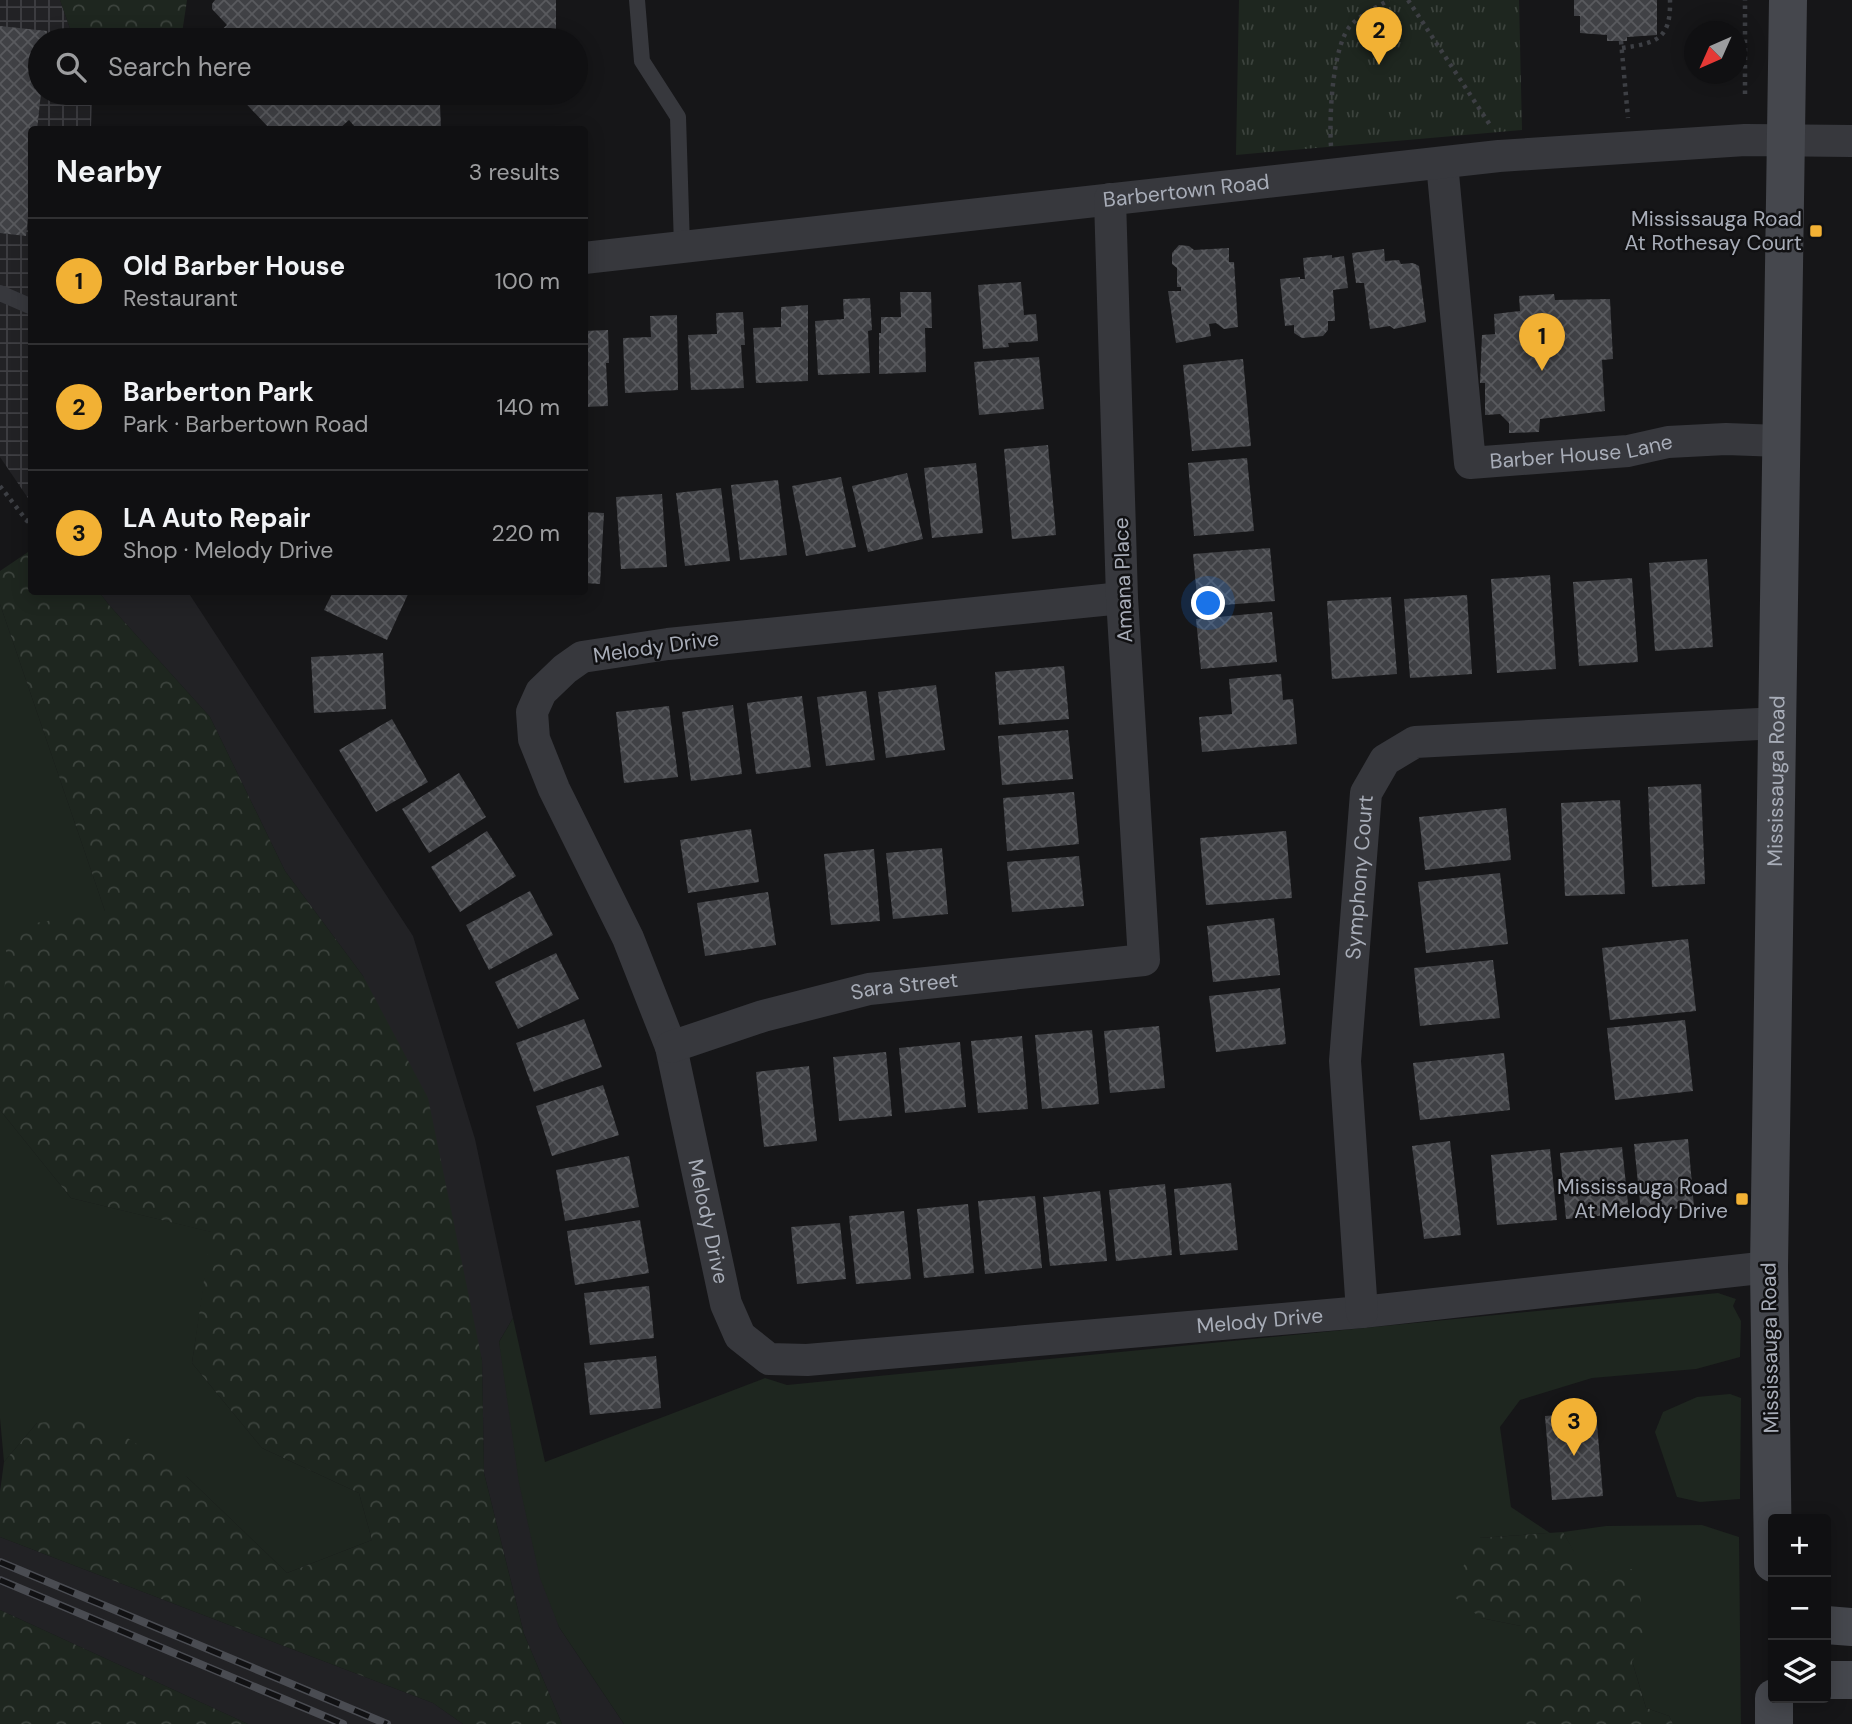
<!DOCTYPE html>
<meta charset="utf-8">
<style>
:root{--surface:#101012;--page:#1e1e20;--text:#f1f3f6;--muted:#9c9d9f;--line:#303032;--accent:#f2b134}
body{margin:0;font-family:"DM Sans",sans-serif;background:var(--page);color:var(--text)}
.controls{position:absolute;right:21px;bottom:21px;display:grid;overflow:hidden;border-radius:7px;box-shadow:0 4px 18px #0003}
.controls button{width:63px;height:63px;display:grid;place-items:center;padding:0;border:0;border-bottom:2px solid var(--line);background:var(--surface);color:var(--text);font:35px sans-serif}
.compass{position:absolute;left:1684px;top:21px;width:63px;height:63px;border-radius:50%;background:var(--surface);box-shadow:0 4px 18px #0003;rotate:225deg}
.you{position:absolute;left:1209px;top:604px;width:24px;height:24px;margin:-18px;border:5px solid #fff;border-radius:50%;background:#1a73e8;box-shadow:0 0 0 10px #1a73e833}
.badge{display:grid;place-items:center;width:46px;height:46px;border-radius:50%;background:var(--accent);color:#111;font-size:23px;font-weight:700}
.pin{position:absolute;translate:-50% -58px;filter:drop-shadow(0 2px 4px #0008)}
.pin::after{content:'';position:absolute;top:37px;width:24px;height:21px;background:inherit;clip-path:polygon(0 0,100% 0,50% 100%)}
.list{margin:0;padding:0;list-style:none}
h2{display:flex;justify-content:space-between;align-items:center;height:91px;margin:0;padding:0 28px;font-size:30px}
h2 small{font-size:23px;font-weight:400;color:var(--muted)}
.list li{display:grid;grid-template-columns:46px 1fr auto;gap:21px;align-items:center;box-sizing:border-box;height:126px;padding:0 28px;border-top:2px solid var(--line)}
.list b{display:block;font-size:26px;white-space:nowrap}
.list p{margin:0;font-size:23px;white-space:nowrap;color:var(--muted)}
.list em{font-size:23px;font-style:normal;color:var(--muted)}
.icon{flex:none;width:38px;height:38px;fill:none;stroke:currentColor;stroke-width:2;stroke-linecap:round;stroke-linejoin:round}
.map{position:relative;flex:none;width:1852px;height:1724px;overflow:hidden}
.search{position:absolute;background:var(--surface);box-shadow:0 4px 18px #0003;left:28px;top:28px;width:560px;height:77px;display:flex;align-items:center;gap:18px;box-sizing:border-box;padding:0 24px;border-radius:38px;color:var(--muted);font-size:26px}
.panel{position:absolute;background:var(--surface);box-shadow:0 4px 18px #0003;left:28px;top:126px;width:560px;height:469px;border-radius:7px}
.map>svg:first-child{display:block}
.built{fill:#222225}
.industrial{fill:url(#industrial-grid)}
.grass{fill:#1e261f}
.forest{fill:url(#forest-crowns)}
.park{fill:url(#park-tufts)}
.building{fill:url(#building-cross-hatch)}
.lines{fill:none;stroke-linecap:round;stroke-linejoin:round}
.path{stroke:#3d3f44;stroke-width:4.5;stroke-dasharray:3.5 5;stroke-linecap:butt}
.lane{stroke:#37383d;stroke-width:16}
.street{stroke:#37383d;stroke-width:32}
.secondary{stroke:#45474d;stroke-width:38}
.rail-casing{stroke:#4a4c52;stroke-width:8}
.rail{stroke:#111113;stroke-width:5;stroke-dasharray:16;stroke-linecap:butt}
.poi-dot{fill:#f2b134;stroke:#111113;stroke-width:2.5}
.labels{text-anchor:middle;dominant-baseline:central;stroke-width:5;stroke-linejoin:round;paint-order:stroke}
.street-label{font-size:21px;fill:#a8adb8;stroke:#111113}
.poi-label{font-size:21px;fill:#a8adb8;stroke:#111113;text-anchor:end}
</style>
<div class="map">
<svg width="1852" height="1724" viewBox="0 0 1852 1724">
<defs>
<pattern id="industrial-grid" width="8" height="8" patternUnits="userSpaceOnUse" patternTransform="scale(1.75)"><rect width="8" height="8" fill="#222225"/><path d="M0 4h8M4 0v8" fill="none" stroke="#3f3f43"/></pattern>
<pattern id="forest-crowns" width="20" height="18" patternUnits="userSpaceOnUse" patternTransform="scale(1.75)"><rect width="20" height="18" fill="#1e261f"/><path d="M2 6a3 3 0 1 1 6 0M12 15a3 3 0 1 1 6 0" fill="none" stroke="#3c433d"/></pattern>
<pattern id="park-tufts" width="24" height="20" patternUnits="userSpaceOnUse" patternTransform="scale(1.75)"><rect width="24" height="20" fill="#1e261f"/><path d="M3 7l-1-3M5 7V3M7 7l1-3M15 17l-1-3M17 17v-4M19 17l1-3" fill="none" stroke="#3c433d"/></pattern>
<pattern id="building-cross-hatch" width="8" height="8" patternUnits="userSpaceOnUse" patternTransform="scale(1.75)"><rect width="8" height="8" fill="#404145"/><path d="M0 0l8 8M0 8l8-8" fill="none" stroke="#595a5e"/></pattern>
</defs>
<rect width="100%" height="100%" fill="#161618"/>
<g class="built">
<path d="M 99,592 L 188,592 L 413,936 L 475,1139 L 513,1318 L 499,1342 L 559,1627 L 624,1724 L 562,1724 L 524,1634 L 484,1473 L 482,1360 L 363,976 L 285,871 L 210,717 L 109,605 Z"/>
<path d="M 0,1537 L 433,1703 L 463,1724 L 248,1724 L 0,1610 Z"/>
</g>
<path class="industrial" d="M 0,0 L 60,0 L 74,40 L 40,40 L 40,93 L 92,94 L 91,129 L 32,130 L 30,501 L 0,457 Z"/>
<g class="grass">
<path d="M 0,604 L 105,911 L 0,1108 Z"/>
<path d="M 0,1110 L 71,1198 L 212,1232 L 192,1363 L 262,1448 L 359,1493 L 372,1540 L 287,1573 L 187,1477 L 37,1423 L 4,1462 L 0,1418 Z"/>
<path d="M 1718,1293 L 1736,1299 L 1733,1306 L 1741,1321 L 1740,1357 L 1696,1369 L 1592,1378 L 1520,1400 L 1500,1427 L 1511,1507 L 1550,1533 L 1480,1538 L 1481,1618 L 1521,1626 L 1521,1724 L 624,1724 L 559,1627 L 540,1578 L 519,1483 L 499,1342 L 513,1318 L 545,1462 L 765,1378 L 787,1385 Z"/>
<path d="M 1730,1394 L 1741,1398 L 1740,1499 L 1700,1502 L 1677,1497 L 1655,1432 L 1663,1412 L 1697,1397 Z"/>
<path d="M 1702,1525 L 1739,1537 L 1741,1724 L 1673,1724 L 1669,1716 L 1646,1708 L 1632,1661 L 1563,1532 L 1606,1526 Z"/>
</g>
<g class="forest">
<path d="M 60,0 L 187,0 L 181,40 L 74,40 Z"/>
<path d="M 31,550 L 32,592 L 99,592 L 109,605 L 210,717 L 285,871 L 363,976 L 428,1098 L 482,1360 L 484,1473 L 524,1634 L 562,1724 L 463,1724 L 433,1703 L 0,1537 L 0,1492 L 4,1462 L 37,1423 L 71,1419 L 123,1435 L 187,1477 L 287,1573 L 372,1540 L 359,1493 L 262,1448 L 192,1363 L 211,1232 L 71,1198 L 0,1110 L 7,928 L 105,911 L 0,604 L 0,571 Z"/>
<path d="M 1563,1532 L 1585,1571 L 1636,1569 L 1647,1641 L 1632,1661 L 1646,1708 L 1669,1716 L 1673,1724 L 1521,1724 L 1521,1626 L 1481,1618 L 1448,1592 L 1480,1538 Z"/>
<path d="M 0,1610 L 248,1724 L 0,1724 Z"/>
</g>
<path class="park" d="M 1239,0 L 1519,0 L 1522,130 L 1236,155 Z"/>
<g class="building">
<path d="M 215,0 L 556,0 L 556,40 L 210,40 L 227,25 L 212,9 L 212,4 Z"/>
<path d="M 1574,0 L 1657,0 L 1657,35 L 1627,37 L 1627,41 L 1607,41 L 1607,35 L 1580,33 L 1580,16 L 1574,16 Z"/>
<path d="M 0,26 L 47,31 L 46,40 L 40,40 L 41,93 L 37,130 L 32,130 L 32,180 L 26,236 L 0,233 Z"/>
<path d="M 236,93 L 430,93 L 440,103 L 441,130 L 367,130 L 355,127 L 349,120 L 338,130 L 271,130 Z"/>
<path d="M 1179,245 L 1189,246 L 1194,250 L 1229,248 L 1229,262 L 1234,262 L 1238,327 L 1224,329 L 1216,323 L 1209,324 L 1211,336 L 1176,343 L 1168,291 L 1181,291 L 1181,287 L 1177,287 L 1177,268 L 1172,264 L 1172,253 Z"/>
<path d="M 1384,249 L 1385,261 L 1399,260 L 1401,264 L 1413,263 L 1419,266 L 1426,322 L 1394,329 L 1390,326 L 1370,329 L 1364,283 L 1356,283 L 1352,253 Z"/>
<path d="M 1332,255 L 1332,258 L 1344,256 L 1348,288 L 1333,290 L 1335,321 L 1328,321 L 1328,330 L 1323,336 L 1302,338 L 1294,333 L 1294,325 L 1285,326 L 1280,279 L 1300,277 L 1300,279 L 1305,279 L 1303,258 Z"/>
<path d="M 1021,282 L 1024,315 L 1036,314 L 1038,341 L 1008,343 L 1009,347 L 983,349 L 978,285 Z"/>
<path d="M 900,292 L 931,292 L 932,328 L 925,328 L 926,372 L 879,374 L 879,333 L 881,333 L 881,317 L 901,317 Z"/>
<path d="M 1554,294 L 1555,300 L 1610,299 L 1613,359 L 1602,360 L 1605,411 L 1540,419 L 1539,432 L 1509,433 L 1509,423 L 1500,414 L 1485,415 L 1485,383 L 1480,383 L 1482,335 L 1495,334 L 1494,314 L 1520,311 L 1519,296 Z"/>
<path d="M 870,298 L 872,330 L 868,331 L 870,373 L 818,375 L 815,321 L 844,319 L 843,299 Z"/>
<path d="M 808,305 L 808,381 L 756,383 L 753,328 L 781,327 L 781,307 Z"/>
<path d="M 743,312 L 745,345 L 741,345 L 744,388 L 691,390 L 688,335 L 717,334 L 716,313 Z"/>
<path d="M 677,315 L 678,390 L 625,393 L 623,338 L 651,337 L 650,316 Z"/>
<path d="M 608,330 L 609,363 L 606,363 L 608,406 L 584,407 L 584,331 Z"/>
<path d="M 1039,357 L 1044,409 L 979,415 L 974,362 Z"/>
<path d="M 1243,359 L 1251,446 L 1192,451 L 1183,365 Z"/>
<path d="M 1048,445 L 1056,535 L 1012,539 L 1004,449 Z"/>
<path d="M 1247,458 L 1254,531 L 1194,536 L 1188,463 Z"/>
<path d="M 976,463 L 983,533 L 932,538 L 924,468 Z"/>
<path d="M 907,473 L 923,539 L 868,552 L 852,486 Z"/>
<path d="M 841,477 L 856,547 L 806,556 L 792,486 Z"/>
<path d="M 778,480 L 787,555 L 740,560 L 731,485 Z"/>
<path d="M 721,488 L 730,561 L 685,566 L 676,493 Z"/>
<path d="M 662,494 L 667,567 L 621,569 L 616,497 Z"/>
<path d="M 584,512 L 604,513 L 600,584 L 584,583 Z"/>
<path d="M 1270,548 L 1275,601 L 1198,607 L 1193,554 Z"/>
<path d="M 1707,559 L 1713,647 L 1655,651 L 1649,563 Z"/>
<path d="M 1550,575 L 1556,669 L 1497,673 L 1491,579 Z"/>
<path d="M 1632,578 L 1638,662 L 1579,666 L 1573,582 Z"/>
<path d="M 333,592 L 409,592 L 387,640 L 324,610 Z"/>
<path d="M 1467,595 L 1472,674 L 1410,678 L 1404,599 Z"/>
<path d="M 1391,597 L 1397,674 L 1332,679 L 1327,601 Z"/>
<path d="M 1272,612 L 1277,662 L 1201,669 L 1196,619 Z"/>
<path d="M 383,653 L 386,709 L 314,713 L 311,657 Z"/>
<path d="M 1064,666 L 1069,719 L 999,725 L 995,672 Z"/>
<path d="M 1281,674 L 1283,700 L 1293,699 L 1297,744 L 1202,752 L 1199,717 L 1232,714 L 1229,679 Z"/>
<path d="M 936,685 L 945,750 L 886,758 L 878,692 Z"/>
<path d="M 866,691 L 875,760 L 826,766 L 817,697 Z"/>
<path d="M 802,696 L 811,767 L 756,774 L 747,703 Z"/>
<path d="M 733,705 L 742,774 L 691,781 L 682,712 Z"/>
<path d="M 669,706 L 678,777 L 624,783 L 616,712 Z"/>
<path d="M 392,719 L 428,782 L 376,812 L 339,750 Z"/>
<path d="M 1068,730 L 1073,779 L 1002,785 L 998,736 Z"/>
<path d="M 459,773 L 486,817 L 429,853 L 402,809 Z"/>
<path d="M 1701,784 L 1705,884 L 1652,887 L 1648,787 Z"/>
<path d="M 1074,792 L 1079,844 L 1007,851 L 1003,798 Z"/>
<path d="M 1620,800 L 1625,894 L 1565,896 L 1561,803 Z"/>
<path d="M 1506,808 L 1511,860 L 1425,870 L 1419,817 Z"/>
<path d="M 751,829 L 759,882 L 688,893 L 680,840 Z"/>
<path d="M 487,831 L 516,876 L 460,912 L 431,867 Z"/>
<path d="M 1286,831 L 1292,898 L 1206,905 L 1200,838 Z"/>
<path d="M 942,848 L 948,914 L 893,919 L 886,853 Z"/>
<path d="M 874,849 L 880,921 L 831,925 L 824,854 Z"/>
<path d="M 1079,856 L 1084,906 L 1012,912 L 1007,862 Z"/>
<path d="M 1500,873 L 1508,944 L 1426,953 L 1418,882 Z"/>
<path d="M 530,891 L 553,935 L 489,970 L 466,925 Z"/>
<path d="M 768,892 L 776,945 L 705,956 L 697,903 Z"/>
<path d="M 1274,918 L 1280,975 L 1213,982 L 1207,926 Z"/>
<path d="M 1688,939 L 1696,1011 L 1610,1020 L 1602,948 Z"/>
<path d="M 556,953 L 579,999 L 518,1029 L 495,982 Z"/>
<path d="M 1493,960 L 1500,1018 L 1420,1026 L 1414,968 Z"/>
<path d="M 1280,988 L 1286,1044 L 1216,1052 L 1209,996 Z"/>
<path d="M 584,1019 L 602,1067 L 534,1092 L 516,1043 Z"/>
<path d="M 1685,1020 L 1693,1091 L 1615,1100 L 1607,1028 Z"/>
<path d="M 1159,1026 L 1165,1088 L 1110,1093 L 1104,1031 Z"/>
<path d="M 1092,1030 L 1099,1104 L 1042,1109 L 1035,1035 Z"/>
<path d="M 1022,1036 L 1028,1109 L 978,1113 L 971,1041 Z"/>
<path d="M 960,1042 L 966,1107 L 905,1113 L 899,1048 Z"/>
<path d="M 886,1052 L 892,1116 L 839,1121 L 833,1057 Z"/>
<path d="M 1504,1053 L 1510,1110 L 1420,1120 L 1413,1063 Z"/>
<path d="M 809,1066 L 817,1141 L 764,1147 L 756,1072 Z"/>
<path d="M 603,1085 L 619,1135 L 552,1156 L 536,1106 Z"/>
<path d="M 1688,1139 L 1694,1207 L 1641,1212 L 1634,1144 Z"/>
<path d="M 1450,1141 L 1461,1235 L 1424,1239 L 1412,1146 Z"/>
<path d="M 1622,1147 L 1629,1213 L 1566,1219 L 1560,1153 Z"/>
<path d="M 1550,1149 L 1557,1220 L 1497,1225 L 1491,1155 Z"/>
<path d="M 629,1156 L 639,1207 L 565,1221 L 556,1170 Z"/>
<path d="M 1231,1183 L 1238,1250 L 1180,1255 L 1174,1189 Z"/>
<path d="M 1165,1184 L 1172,1255 L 1116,1261 L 1109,1190 Z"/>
<path d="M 1100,1191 L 1107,1261 L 1050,1266 L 1043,1197 Z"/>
<path d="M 1035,1196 L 1042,1268 L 985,1274 L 978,1201 Z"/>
<path d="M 968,1204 L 974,1273 L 924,1278 L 917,1209 Z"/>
<path d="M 904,1211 L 911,1279 L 856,1284 L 849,1216 Z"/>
<path d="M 640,1220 L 649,1273 L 575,1285 L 567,1231 Z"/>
<path d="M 840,1223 L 846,1279 L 797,1284 L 791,1227 Z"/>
<path d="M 649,1286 L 654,1338 L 590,1345 L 584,1293 Z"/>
<path d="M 656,1356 L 661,1408 L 590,1415 L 584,1363 Z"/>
<path d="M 1596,1412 L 1603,1496 L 1552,1500 L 1545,1416 Z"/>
</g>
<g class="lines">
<g class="path">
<path d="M 1408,0 L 1492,128"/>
<path d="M 1621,41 L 1628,118"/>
<path d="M 1622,48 C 1657,43 1671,39 1670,0"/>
<path d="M 1745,94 L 1745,0"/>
<path d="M 1331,146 C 1329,119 1332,43 1352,24 C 1362,14 1377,7 1389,0"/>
<path d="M 0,486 L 27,521 L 32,517"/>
</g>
<g class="lane">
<path d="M 637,0 L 642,61 L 678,117 L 682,247"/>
<path d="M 0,293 L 32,307"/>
</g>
<g class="street">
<path id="s1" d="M 1442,163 L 1470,463 L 1628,451 L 1668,442 L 1726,439 L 1782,441"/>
<path id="s2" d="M 584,258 L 1499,156 L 1745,140 L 1852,141"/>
<path id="s3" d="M 1122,598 L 668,644 L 582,657 L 565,669 L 541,692 L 532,712 L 534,739 L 554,789 L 628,938 L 671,1047 L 726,1304 L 740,1336 L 769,1359 L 807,1360 L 1362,1312 L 1769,1267"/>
<path id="s4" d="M 671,1047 L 763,1016 L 869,989 L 1144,960 L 1122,598 L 1110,199"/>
<path id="s5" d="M 1362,1312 L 1345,1061 L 1366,793 L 1385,760 L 1415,742 L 1778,723"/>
</g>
<g class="secondary">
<path id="s6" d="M 1773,1563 L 1769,1267 L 1788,0"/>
<path d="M 1826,1625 L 1852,1627"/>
<path d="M 1826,1680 L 1852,1680"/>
<path d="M 1774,1724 L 1774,1698"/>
</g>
<defs>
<g id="rail">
<path d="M 0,1562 L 387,1724"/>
<path d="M 0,1580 L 343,1724"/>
</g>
</defs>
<use href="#rail" class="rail-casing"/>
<use href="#rail" class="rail"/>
</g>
<g class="poi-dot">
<rect x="1809" y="224" width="14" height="14" rx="3.5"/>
<rect x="1735" y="1192" width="14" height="14" rx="3.5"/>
</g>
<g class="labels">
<g class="street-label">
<text stroke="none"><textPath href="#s2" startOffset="606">Barbertown Road</textPath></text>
<text stroke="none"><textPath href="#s1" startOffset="413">Barber House Lane</textPath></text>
<text transform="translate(1123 580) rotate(-92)">Amana Place</text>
<text transform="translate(656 647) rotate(-8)">Melody Drive</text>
<text stroke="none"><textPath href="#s6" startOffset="782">Mississauga Road</textPath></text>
<text stroke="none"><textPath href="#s5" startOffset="436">Symphony Court</textPath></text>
<text stroke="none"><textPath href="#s4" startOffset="242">Sara Street</textPath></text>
<text stroke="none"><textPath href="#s3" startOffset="1162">Melody Drive</textPath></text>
<text stroke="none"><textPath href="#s3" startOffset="1811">Melody Drive</textPath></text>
<text transform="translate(1770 1348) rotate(-91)">Mississauga Road</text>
</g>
<g class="poi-label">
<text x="1802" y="219">Mississauga Road<tspan x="1802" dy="24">At Rothesay Court</tspan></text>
<text x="1728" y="1187">Mississauga Road<tspan x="1728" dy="24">At Melody Drive</tspan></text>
</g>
</g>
</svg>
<div class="controls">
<button>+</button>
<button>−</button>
<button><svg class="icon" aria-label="layers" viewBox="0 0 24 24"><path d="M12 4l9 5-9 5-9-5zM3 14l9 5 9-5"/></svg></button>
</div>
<svg class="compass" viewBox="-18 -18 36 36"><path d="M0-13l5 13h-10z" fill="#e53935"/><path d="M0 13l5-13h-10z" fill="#9c9d9f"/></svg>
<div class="you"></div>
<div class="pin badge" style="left:1542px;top:371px">1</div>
<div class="pin badge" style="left:1379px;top:65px">2</div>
<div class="pin badge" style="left:1574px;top:1456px">3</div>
<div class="search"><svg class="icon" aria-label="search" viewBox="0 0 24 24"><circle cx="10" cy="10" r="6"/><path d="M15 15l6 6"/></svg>Search here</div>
<section class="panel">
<h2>Nearby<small>3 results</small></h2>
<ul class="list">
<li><span class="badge">1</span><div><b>Old Barber House</b><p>Restaurant</p></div><em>100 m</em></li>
<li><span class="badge">2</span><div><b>Barberton Park</b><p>Park · Barbertown Road</p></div><em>140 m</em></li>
<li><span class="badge">3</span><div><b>LA Auto Repair</b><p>Shop · Melody Drive</p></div><em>220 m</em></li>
</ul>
</section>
</div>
